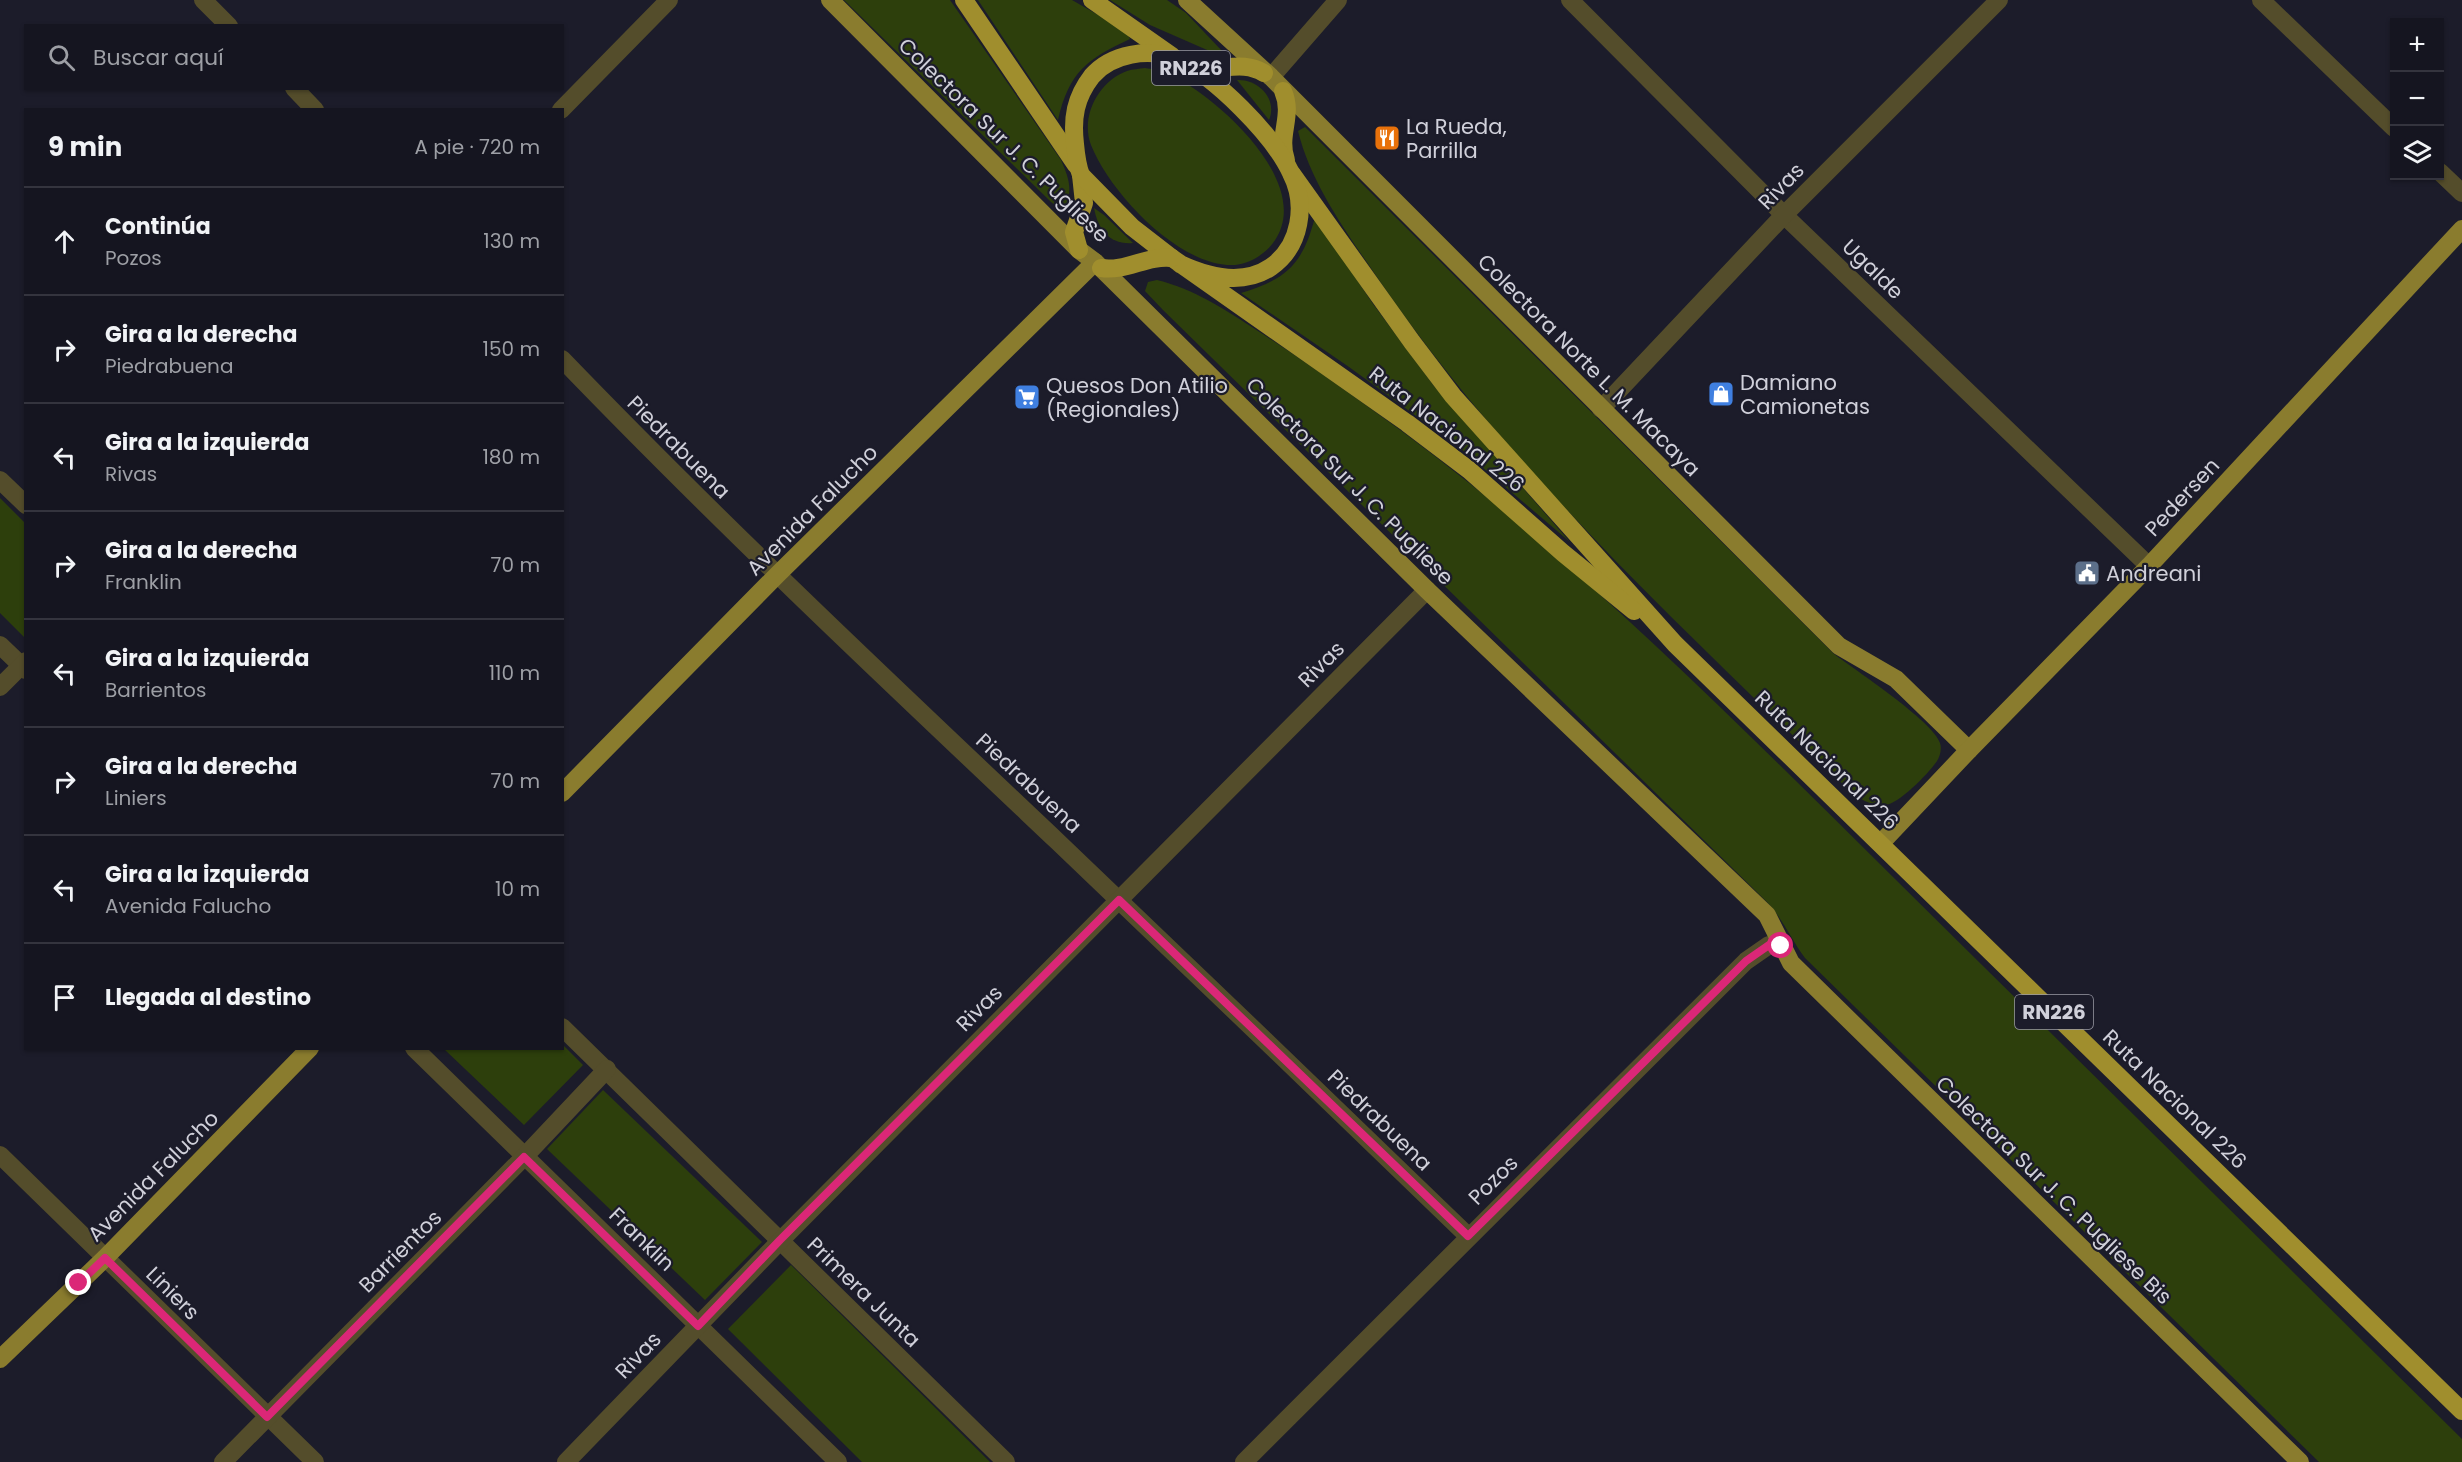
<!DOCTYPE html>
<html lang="es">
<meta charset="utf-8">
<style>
:root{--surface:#151520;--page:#1e1e29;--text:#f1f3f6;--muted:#9d9fa5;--line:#34343e}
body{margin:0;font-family:Poppins,sans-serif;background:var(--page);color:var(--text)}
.controls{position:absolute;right:18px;top:18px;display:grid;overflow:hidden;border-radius:0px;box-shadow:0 2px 4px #0004}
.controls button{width:54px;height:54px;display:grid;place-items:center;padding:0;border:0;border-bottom:2px solid var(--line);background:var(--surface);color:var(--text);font:30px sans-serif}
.stop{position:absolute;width:18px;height:18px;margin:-14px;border:4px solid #db2777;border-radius:50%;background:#fff}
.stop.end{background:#db2777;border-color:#fff;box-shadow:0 2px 6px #0008}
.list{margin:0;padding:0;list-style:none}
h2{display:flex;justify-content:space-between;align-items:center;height:78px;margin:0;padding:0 24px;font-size:26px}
h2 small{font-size:20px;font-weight:400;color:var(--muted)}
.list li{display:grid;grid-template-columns:39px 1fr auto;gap:18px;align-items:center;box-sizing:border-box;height:108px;padding:0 24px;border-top:2px solid var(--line)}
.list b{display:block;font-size:22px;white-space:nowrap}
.list p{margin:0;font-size:20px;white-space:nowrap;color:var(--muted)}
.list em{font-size:20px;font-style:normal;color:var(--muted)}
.icon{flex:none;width:33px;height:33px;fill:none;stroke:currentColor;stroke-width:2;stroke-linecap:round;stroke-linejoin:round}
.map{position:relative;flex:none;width:2462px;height:1462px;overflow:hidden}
.search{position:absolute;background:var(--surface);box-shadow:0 2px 4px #0004;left:24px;top:24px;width:540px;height:66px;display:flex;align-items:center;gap:15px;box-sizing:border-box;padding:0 21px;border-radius:0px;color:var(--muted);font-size:22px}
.panel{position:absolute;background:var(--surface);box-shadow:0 2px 4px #0004;left:24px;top:108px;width:540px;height:942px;border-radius:0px}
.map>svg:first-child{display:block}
.green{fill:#2d3f0c}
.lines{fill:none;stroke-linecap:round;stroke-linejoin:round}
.minor{stroke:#544d2b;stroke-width:18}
.major{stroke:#8a7c2e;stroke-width:18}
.highway{stroke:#a08e2d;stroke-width:18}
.route{stroke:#db2777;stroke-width:8}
.labels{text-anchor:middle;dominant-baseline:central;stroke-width:4.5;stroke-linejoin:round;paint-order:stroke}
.shield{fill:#1c1c2a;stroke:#9a9aa5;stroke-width:1.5}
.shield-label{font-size:20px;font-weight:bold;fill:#d0d0da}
.poi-label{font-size:21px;fill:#d0d0da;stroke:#1c1c2a;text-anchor:start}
.street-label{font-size:21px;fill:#d0d0da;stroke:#1c1c2a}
</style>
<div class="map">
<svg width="2462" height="1462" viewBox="0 0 2462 1462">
<rect width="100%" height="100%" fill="#1c1c2a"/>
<g class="green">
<path d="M 844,0 L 950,0 L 1061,160 C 1068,176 1073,189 1066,205 L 1058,208 L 1051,202 Z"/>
<path d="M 978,0 L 1072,0 L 1126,31 L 1130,39 C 1087,59 1069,72 1058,120 Z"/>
<path d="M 1110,0 L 1167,0 L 1186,13 L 1222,51 L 1214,53 L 1150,25 Z"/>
<path d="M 1145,68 C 1152,69 1161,70 1167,73 C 1216,95 1317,185 1273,243 C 1265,254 1249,264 1235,265 C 1180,268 1110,193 1091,145 C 1080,116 1099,81 1127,71 C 1133,69 1139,69 1145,68 Z"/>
<path d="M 1237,80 C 1258,79 1278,99 1269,120 Z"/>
<path d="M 1305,127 L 1834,654 C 1855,670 1933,721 1940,743 C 1942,749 1940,756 1937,761 C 1929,773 1899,804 1885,805 C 1873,806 1865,801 1855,796 C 1688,632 1510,472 1377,277 C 1347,233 1311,184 1298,131 Z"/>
<path d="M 1094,208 L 1104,215 L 1133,243 C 1110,245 1098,230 1094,208 Z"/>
<path d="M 1315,217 L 1373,304 L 1434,386 L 1570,542 L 1460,448 L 1349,367 L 1241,293 C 1288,279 1303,263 1315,217 Z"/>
<path d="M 1157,280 C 1194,289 1226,310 1258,331 C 1295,355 1331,380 1367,406 C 1559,542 1725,711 1892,876 C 2082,1064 2272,1251 2462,1439 L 2462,1462 L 2319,1462 L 1805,958 C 1791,939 1783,919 1767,902 L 1163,310 L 1145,291 L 1148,282 Z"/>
<path d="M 0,498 L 25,523 L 25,638 L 0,613 Z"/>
<path d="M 563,1045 L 583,1065 L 524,1125 L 444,1049 L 562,1048 Z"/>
<path d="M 603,1090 L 762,1242 L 705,1300 L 547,1149 Z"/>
<path d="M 791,1265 L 990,1462 L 862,1462 L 728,1329 Z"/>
</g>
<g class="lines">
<g class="minor">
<path d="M 203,0 L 229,26"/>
<path d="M 1570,0 L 1784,215 L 2149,566"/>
<path d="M 2261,0 L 2394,128"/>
<path d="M 1271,77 L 1338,0"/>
<path d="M 294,88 L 315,110"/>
<path d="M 561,110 L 669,0"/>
<path d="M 2440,172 L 2462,193"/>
<path d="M 562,359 C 722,525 890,683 1057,841 C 1195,972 1331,1104 1468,1236"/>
<path d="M 1601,409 L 1784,215 L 1999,0"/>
<path d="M 0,480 L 26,505"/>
<path d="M 0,645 L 26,670"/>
<path d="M 0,687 L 26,661"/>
<path d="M 562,1027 L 1006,1462"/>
<path d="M 414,1048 L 838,1462"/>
<path d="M 0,1155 L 315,1462"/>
<path d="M 223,1462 L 524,1157 L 607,1069"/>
<path d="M 566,1462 L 780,1241 L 1427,590"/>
<path d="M 1244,1462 L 1746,961 L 1769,945 L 1781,946"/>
</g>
<g class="major">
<path d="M 830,0 L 1079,250 L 1095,262 L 1427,590 L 1767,915 L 1791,963 L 2300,1462"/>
<path d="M 1187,0 L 1271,77 L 1839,646 L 1896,679 L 1969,750"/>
<path d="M 562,793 L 777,575 L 1095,262"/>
<path d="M 1881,843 L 1969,750 L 2149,566 L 2462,229"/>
<path d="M 0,1359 L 105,1258 L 310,1048"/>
</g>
<g class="highway">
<path d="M 964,0 L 1076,165"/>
<path d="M 1092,0 L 1172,56"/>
<path d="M 1194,66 C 1219,73 1241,59 1264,73"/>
<path d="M 1283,91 C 1294,116 1277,135 1286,160"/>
<path d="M 1292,174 L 1412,342 L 1453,396 L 1675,644 L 2462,1411"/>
<path d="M 1079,250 L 1074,232 L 1084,203 L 1081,175"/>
<path d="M 1180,264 C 1208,277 1243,286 1271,267 C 1301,246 1307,204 1291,173 C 1274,136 1214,75 1176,59 C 1149,47 1111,54 1092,76 C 1075,98 1072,118 1075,144 C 1076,155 1077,165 1081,175 L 1132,227 L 1172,258 L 1407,423 L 1469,470 L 1563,553 L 1634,611"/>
<path d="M 1101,268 C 1126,272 1147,255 1172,258"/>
</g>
</g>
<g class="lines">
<path class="route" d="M 79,1283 L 105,1258 L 267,1417 L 524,1157 L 698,1326 L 780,1240 L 1119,900 L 1468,1236 L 1746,961 L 1769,945 L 1781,946"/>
</g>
<defs>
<symbol id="restaurant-square" viewBox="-11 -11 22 22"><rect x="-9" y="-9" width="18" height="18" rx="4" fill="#e8710a" stroke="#1c1c2a"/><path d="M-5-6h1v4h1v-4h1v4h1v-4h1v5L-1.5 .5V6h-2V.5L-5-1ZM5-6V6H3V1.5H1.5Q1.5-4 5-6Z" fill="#fff"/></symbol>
<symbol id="shop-square" viewBox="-11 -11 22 22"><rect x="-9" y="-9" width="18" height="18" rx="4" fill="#3f7fe0" stroke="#1c1c2a"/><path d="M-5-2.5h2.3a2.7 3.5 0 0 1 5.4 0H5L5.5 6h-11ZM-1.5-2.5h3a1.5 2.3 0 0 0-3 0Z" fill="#fff"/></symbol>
<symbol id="supermarket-square" viewBox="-11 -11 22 22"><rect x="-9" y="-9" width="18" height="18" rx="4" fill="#3f7fe0" stroke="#1c1c2a"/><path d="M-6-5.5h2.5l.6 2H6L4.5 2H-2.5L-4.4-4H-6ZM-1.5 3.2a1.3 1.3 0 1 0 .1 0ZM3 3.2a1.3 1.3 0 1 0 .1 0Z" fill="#fff"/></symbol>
<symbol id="civic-square" viewBox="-11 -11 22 22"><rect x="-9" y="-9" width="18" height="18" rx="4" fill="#5c6f8a" stroke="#1c1c2a"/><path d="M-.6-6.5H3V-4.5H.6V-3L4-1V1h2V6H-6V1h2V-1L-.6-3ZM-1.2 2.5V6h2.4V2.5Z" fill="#fff"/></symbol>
</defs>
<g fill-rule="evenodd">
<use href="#restaurant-square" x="1372" y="123" width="30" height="30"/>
<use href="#shop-square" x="1706" y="379" width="30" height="30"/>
<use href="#supermarket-square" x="1012" y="382" width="30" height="30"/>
<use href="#civic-square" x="2072" y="558" width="30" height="30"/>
</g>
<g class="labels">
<g class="shield">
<rect x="1152" y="51" width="78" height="34" rx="4.5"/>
<rect x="2015" y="995" width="78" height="34" rx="4.5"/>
</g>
<g class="shield-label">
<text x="1191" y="68">RN226</text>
<text x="2054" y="1012">RN226</text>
</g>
<g class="poi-label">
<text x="1406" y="126">La Rueda,<tspan x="1406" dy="24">Parrilla</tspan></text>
<text x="1740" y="382">Damiano<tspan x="1740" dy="24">Camionetas</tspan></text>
<text x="1046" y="385">Quesos Don Atilio<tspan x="1046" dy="24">(Regionales)</tspan></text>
<text x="2106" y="573">Andreani</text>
</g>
<g class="street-label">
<text transform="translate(1004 140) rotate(44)">Colectora Sur J. C. Pugliese</text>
<text transform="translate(1781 186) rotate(-46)">Rivas</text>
<text transform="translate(1873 269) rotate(44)">Ugalde</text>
<text transform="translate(1589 365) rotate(45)">Colectora Norte L. M. Macaya</text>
<text transform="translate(1447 429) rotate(38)">Ruta Nacional 226</text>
<text transform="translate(679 447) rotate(45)">Piedrabuena</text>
<text transform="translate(1350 481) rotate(45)">Colectora Sur J. C. Pugliese</text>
<text transform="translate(2182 497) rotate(-47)">Pedersen</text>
<text transform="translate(812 510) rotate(-45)">Avenida Falucho</text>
<text transform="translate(1321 664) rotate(-45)">Rivas</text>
<text transform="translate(1827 760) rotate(44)">Ruta Nacional 226</text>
<text transform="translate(1029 783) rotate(43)">Piedrabuena</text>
<text transform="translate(979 1008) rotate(-45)">Rivas</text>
<text transform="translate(2175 1099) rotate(44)">Ruta Nacional 226</text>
<text transform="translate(1380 1120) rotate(44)">Piedrabuena</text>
<text transform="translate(153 1176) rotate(-45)">Avenida Falucho</text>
<text transform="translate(1493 1180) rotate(-45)">Pozos</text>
<text transform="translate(2054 1190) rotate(44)">Colectora Sur J. C. Pugliese Bis</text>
<text transform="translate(642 1239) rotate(44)">Franklin</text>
<text transform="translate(400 1251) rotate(-45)">Barrientos</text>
<text transform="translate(864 1292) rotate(44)">Primera Junta</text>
<text transform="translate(173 1293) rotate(45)">Liniers</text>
<text transform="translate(638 1355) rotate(-46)">Rivas</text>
</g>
</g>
</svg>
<div class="controls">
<button>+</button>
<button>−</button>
<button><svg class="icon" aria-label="layers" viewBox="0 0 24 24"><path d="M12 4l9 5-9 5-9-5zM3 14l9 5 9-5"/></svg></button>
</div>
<div class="stop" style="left:1781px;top:946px"></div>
<div class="stop end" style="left:79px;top:1283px"></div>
<div class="search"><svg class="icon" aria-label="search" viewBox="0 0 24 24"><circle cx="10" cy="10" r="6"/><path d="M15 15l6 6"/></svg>Buscar aquí</div>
<section class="panel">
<h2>9 min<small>A pie · 720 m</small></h2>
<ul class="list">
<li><svg class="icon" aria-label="ahead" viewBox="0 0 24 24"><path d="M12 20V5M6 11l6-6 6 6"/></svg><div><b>Continúa</b><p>Pozos</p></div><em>130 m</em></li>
<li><svg class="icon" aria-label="right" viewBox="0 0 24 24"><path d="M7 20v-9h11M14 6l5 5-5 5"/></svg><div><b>Gira a la derecha</b><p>Piedrabuena</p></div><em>150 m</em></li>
<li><svg class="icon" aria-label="left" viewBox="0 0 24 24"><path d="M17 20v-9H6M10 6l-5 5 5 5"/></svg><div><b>Gira a la izquierda</b><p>Rivas</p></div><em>180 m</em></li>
<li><svg class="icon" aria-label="right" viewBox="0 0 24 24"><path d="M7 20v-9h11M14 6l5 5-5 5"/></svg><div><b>Gira a la derecha</b><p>Franklin</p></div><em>70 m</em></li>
<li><svg class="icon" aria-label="left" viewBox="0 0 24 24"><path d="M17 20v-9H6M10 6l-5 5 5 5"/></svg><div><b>Gira a la izquierda</b><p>Barrientos</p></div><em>110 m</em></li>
<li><svg class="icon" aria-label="right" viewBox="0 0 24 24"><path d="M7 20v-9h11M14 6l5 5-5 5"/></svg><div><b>Gira a la derecha</b><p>Liniers</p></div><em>70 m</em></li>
<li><svg class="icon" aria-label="left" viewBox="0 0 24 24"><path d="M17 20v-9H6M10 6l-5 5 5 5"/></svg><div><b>Gira a la izquierda</b><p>Avenida Falucho</p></div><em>10 m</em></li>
<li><svg class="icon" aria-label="arrive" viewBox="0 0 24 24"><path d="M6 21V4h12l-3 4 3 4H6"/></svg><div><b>Llegada al destino</b></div></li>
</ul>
</section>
</div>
